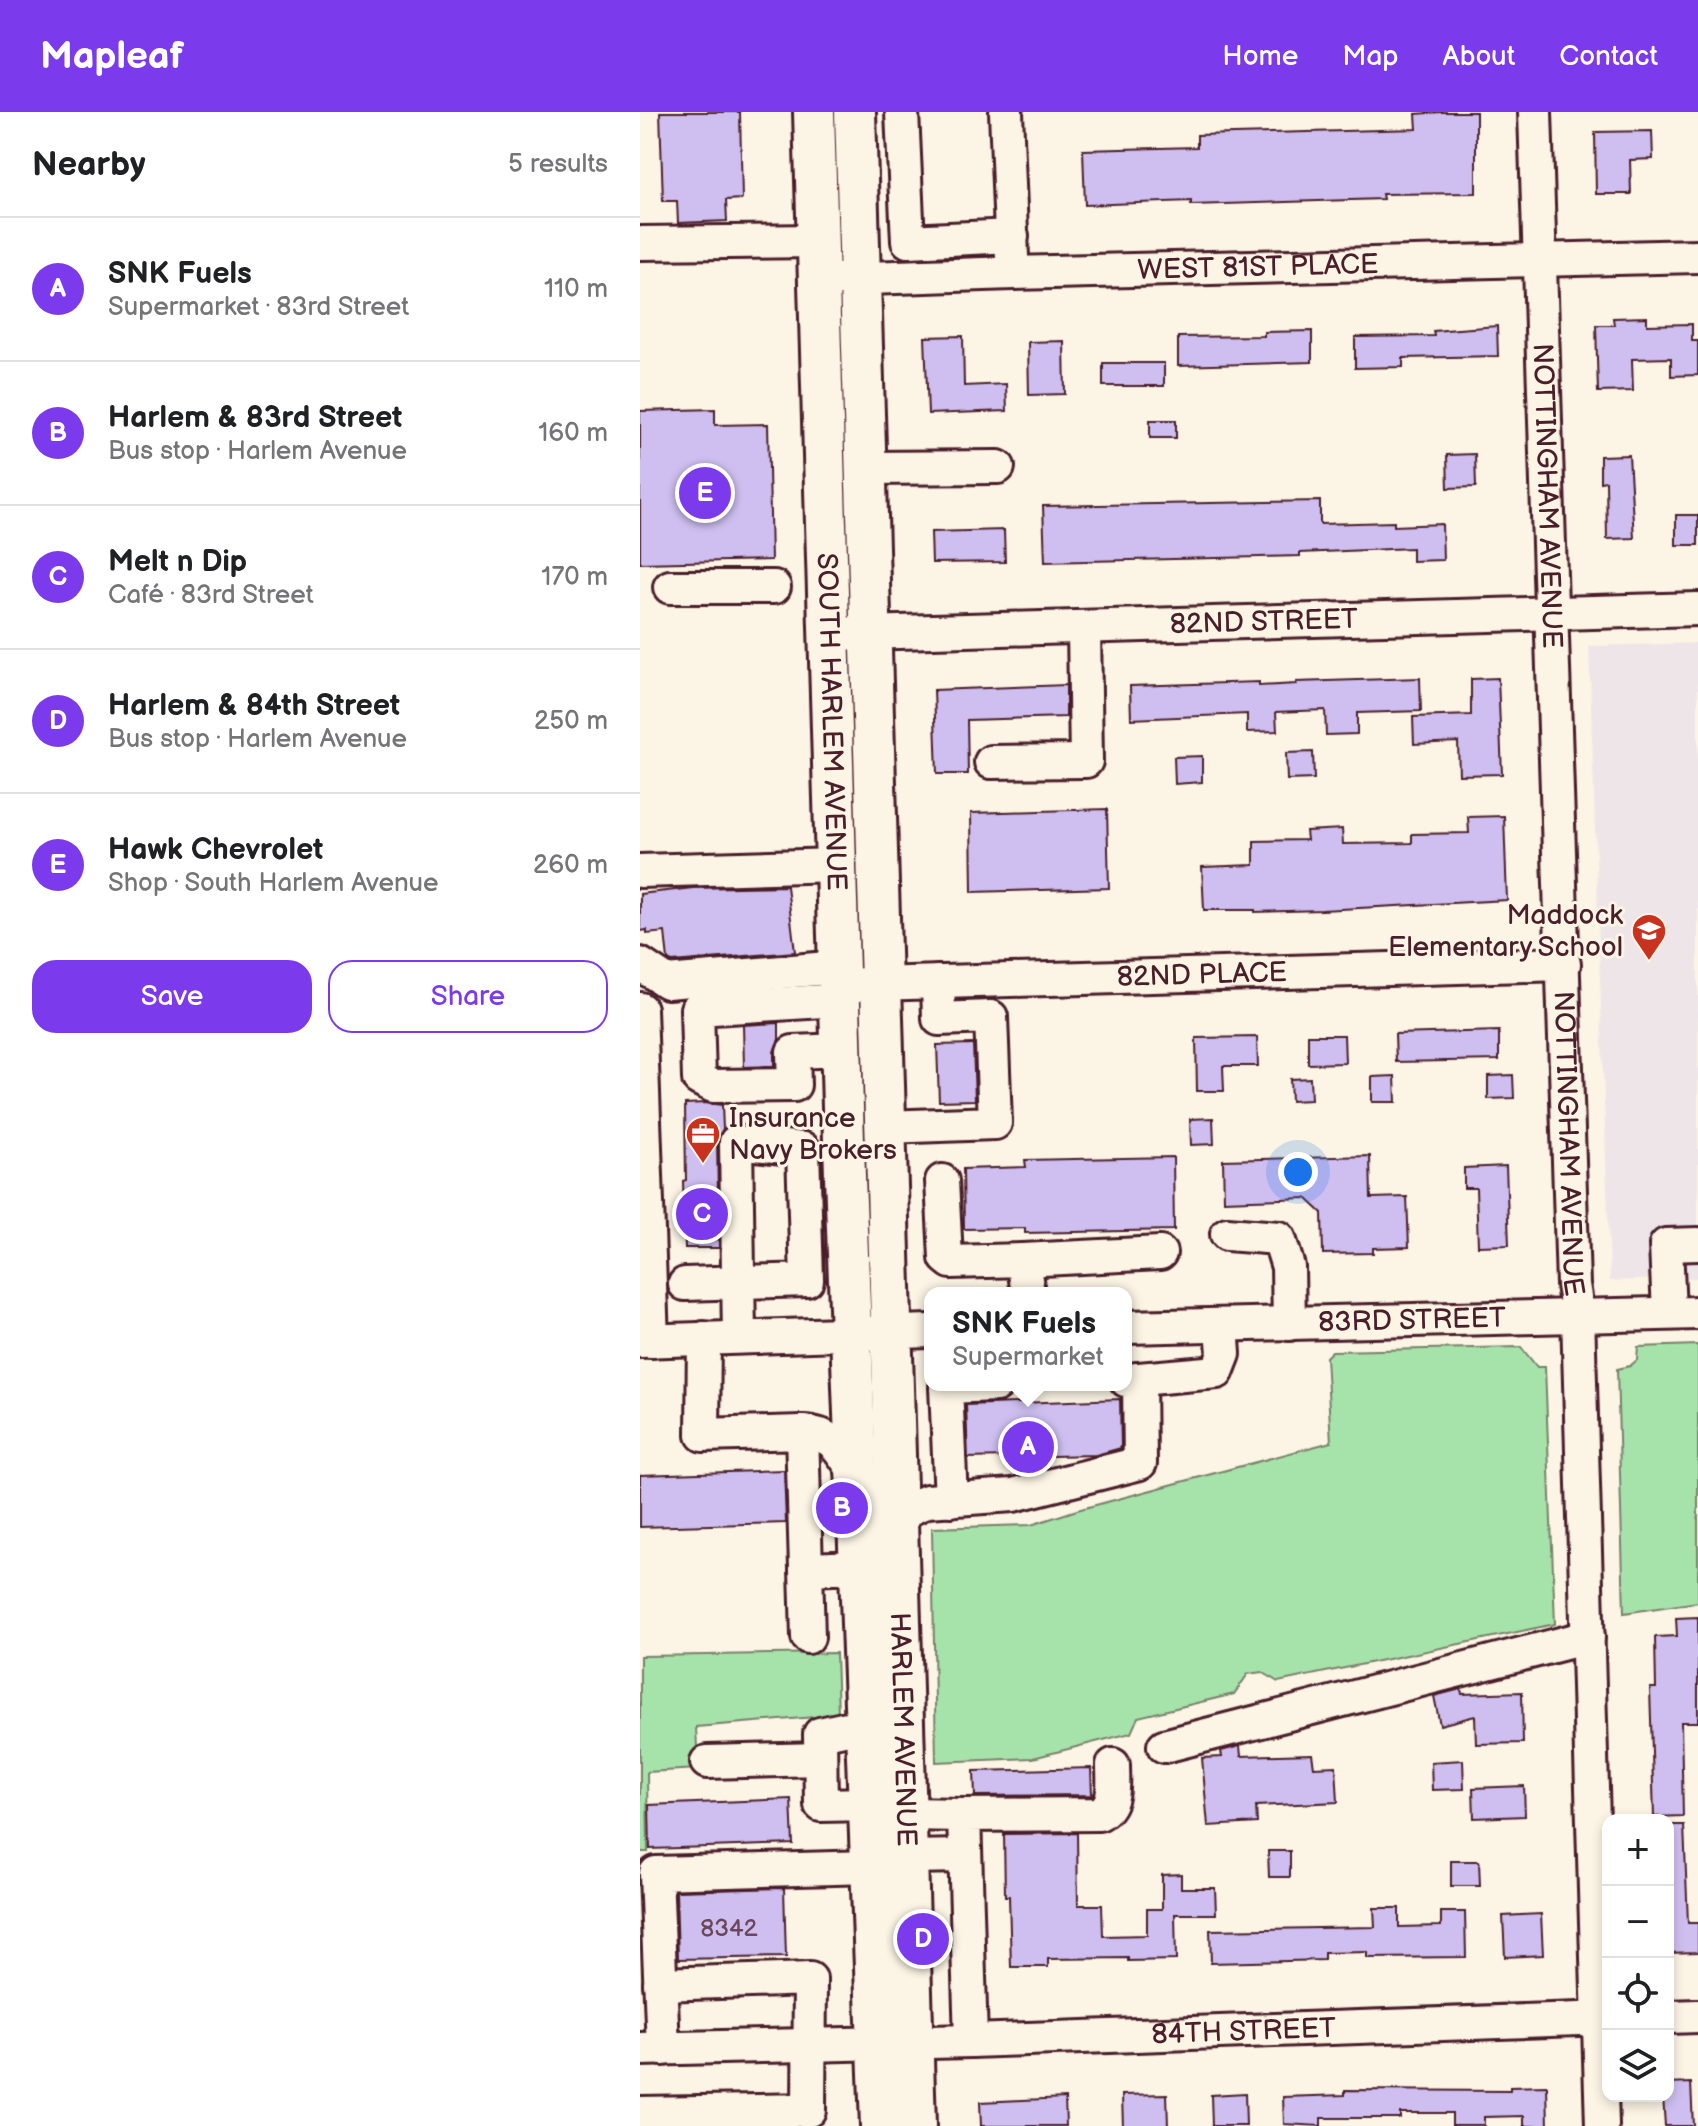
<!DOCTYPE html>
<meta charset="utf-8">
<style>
:root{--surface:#fff;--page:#f2f2f2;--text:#202124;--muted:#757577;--line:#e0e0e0;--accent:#7c3aed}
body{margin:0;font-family:"Balsamiq Sans",sans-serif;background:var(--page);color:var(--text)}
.controls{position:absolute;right:24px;bottom:24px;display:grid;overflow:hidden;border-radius:16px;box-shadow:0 4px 12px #0003}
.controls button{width:72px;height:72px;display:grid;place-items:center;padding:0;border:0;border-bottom:2px solid var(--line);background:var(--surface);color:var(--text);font:40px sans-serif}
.you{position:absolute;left:658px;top:1060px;width:28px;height:28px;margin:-20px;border:6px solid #fff;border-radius:50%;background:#1a73e8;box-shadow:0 0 0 12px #1a73e833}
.badge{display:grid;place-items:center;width:52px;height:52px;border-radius:50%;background:var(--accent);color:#fff;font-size:26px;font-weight:700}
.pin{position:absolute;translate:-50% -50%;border:4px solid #fff;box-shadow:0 2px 8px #0006}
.popup{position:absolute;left:284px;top:1175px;width:208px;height:104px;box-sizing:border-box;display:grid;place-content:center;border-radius:16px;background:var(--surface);filter:drop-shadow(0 2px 6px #0005);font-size:26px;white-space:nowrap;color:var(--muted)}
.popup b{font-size:30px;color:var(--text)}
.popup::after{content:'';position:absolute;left:50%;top:100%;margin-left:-16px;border:16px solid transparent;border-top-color:var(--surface)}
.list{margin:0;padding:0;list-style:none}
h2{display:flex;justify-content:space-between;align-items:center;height:104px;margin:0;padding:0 32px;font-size:34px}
h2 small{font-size:26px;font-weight:400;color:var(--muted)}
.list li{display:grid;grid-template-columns:52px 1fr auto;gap:24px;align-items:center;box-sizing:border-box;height:144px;padding:0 32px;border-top:2px solid var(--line)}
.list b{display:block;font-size:30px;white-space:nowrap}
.list p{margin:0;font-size:26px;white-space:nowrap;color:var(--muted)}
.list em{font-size:26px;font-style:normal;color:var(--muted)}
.actions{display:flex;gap:16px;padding:24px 32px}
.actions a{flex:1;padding:18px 0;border:2px solid var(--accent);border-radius:24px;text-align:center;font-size:28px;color:var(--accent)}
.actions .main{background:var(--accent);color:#fff}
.icon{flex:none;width:44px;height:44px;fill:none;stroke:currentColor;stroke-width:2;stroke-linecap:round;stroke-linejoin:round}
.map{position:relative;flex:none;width:1058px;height:2014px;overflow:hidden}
header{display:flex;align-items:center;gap:48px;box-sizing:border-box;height:112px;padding:0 40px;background:var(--accent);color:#fff}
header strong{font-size:38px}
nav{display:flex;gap:44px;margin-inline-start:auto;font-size:28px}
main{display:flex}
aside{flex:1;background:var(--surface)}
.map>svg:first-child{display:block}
.built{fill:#eee5e8}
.green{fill:#a6e3aa;stroke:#78816a;stroke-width:2}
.building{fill:#cebff0;stroke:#4a1f2b;stroke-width:2}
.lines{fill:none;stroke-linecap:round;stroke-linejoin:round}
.minor-casing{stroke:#4a1f2b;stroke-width:38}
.major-casing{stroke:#4a1f2b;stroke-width:46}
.minor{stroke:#fcf5e5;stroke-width:32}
.major{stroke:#fcf5e5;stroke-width:40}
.labels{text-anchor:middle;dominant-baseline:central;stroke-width:6;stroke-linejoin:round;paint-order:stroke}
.number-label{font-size:24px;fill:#6b475c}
.street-label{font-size:28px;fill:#4a1f2b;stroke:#fcf5e5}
.poi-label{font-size:28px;fill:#4a1f2b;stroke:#fcf5e5;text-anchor:end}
</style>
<header>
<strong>Mapleaf</strong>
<nav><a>Home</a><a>Map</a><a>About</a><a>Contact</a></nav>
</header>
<main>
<aside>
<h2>Nearby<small>5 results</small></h2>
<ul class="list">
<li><span class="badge">A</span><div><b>SNK Fuels</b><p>Supermarket · 83rd Street</p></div><em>110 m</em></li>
<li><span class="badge">B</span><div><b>Harlem &amp; 83rd Street</b><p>Bus stop · Harlem Avenue</p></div><em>160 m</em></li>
<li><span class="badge">C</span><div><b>Melt n Dip</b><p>Café · 83rd Street</p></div><em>170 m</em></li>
<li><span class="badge">D</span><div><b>Harlem &amp; 84th Street</b><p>Bus stop · Harlem Avenue</p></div><em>250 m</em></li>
<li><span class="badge">E</span><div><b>Hawk Chevrolet</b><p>Shop · South Harlem Avenue</p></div><em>260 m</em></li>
</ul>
<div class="actions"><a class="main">Save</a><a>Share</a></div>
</aside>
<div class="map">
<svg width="1058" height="2014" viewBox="0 0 1058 2014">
<rect width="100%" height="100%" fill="#fcf5e5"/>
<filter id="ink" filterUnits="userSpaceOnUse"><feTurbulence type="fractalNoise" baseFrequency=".0125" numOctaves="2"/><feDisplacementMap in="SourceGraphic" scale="16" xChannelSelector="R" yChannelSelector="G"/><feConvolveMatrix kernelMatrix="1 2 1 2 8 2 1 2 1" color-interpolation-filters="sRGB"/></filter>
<g filter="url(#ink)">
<path class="built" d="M 1058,531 L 1058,1166 L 970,1169 L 949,534 Z"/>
<g class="green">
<path d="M 1058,1233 L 1058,1490 L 984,1501 L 977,1257 L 990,1254 L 997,1248 L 998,1235 Z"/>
<path d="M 881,1235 L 897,1255 L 905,1255 L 915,1512 L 638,1570 L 622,1560 L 608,1562 L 594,1582 L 498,1605 L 491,1621 L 393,1646 L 296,1650 L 292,1416 L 391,1413 L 437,1398 L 691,1330 L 686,1245 L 692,1239 Z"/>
<path d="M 196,1541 L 198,1603 L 56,1615 L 58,1657 L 7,1660 L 8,1740 L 0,1740 L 0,1544 Z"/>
</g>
<g class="building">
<path d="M 20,0 L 100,0 L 102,87 L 86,88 L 87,109 L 38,111 L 37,89 L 23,89 Z"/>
<path d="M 801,0 L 836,0 L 836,81 L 742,82 L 743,87 L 551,93 L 551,89 L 445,93 L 443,38 L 557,35 L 557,23 L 777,17 L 776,2 Z"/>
<path d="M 1012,19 L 1013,47 L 990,48 L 991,82 L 956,82 L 955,20 Z"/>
<path d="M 1007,205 L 1007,213 L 1052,212 L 1052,229 L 1058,229 L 1058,263 L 1031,264 L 1031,246 L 992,247 L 993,279 L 958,280 L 956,213 L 974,213 L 973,206 Z"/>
<path d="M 857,214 L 858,244 L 763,246 L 763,255 L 715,256 L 715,225 L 794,224 L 793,219 Z"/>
<path d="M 672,219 L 672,250 L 538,254 L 538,225 L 624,224 L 624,220 Z"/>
<path d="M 323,224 L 324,274 L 366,272 L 367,299 L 288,302 L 285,225 Z"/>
<path d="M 424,229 L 425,282 L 389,283 L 388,230 Z"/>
<rect x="463" y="251" width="61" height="23"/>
<path d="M 75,297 L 75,313 L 128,312 L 131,448 L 0,451 L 0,299 Z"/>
<rect x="510" y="308" width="26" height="18"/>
<path d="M 835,342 L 836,375 L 808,376 L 807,343 Z"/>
<path d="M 989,343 L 994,426 L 967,427 L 966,369 L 960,370 L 960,344 Z"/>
<path d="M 680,389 L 680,412 L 754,410 L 754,414 L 802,412 L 803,448 L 772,449 L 772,436 L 660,441 L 660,444 L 405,450 L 403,394 Z"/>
<rect x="1036" y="403" width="22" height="30"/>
<path d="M 364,418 L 365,450 L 292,451 L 291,420 Z"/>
<path d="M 780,566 L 781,599 L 717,601 L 717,622 L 686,623 L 685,598 L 636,600 L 637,619 L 607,620 L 607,602 L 491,607 L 490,574 L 619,570 L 619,574 L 656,572 L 656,570 Z"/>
<path d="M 858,566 L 862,662 L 819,663 L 818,630 L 774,632 L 773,605 L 831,603 L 831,567 Z"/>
<path d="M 426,573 L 426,605 L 327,608 L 328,662 L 297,662 L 294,578 Z"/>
<path d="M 673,640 L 674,667 L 647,668 L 646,641 Z"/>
<path d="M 562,644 L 562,670 L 535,672 L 534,645 Z"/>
<path d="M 467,697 L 469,776 L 332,780 L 331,701 Z"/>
<path d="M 864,704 L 867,788 L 682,798 L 615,800 L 615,798 L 564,798 L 562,755 L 614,753 L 614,729 L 667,728 L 666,719 L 702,717 L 703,732 L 772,731 L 772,722 L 829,721 L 828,705 Z"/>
<path d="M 147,774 L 155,840 L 32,850 L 28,848 L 25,820 L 7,822 L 7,818 L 0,819 L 0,782 L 53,776 Z"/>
<path d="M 139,911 L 139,927 L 134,940 L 134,954 L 104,955 L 103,913 Z"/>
<path d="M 859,919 L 859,948 L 756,950 L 755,922 Z"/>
<path d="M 668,923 L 704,923 L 705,951 L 668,952 Z"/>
<path d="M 617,925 L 618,954 L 583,954 L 584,979 L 557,979 L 556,926 Z"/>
<path d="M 333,932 L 335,988 L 299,989 L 297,933 Z"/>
<path d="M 873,963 L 874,986 L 848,987 L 848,964 Z"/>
<path d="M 755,964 L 756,990 L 732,990 L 732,965 Z"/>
<path d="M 670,966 L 671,988 L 651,989 L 650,967 Z"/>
<path d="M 66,991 L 82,993 L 83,1017 L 77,1030 L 79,1136 L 45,1136 L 43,1069 L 46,1068 L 45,992 Z"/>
<path d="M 573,1006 L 574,1032 L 551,1033 L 550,1007 Z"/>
<path d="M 730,1044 L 731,1086 L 767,1085 L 769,1135 L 733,1136 L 733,1141 L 683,1142 L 682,1101 L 666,1086 L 584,1089 L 583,1048 Z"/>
<path d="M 533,1045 L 534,1118 L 385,1121 L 385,1116 L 324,1117 L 323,1057 L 386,1055 L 385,1048 Z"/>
<path d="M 866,1054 L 869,1133 L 838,1134 L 836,1076 L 824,1076 L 824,1056 Z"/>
<path d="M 480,1287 L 481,1336 L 456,1343 L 328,1346 L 326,1293 Z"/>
<path d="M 144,1358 L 146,1411 L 0,1415 L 0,1363 Z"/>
<path d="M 1058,1505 L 1058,1610 L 1041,1610 L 1043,1704 L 1014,1705 L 1010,1576 L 1016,1576 L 1015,1525 L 1037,1524 L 1036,1506 Z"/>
<path d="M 821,1577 L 822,1582 L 882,1580 L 883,1631 L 836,1632 L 835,1604 L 800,1613 L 794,1584 Z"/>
<path d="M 600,1634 L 601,1644 L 672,1642 L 674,1655 L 696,1654 L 698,1690 L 616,1694 L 617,1711 L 568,1714 L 562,1646 L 582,1645 L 581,1639 Z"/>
<path d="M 823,1648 L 824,1677 L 792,1678 L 791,1650 Z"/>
<path d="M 451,1656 L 452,1683 L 335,1684 L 334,1659 Z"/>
<path d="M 884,1674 L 885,1704 L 834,1706 L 833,1676 Z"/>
<path d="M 151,1687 L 153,1732 L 10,1737 L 9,1693 Z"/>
<path d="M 1028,1713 L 1044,1713 L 1048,1811 L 1058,1811 L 1058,1840 L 1028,1841 Z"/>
<path d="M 437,1721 L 438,1793 L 462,1793 L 463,1824 L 507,1823 L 507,1797 L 522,1797 L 522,1763 L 541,1762 L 541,1776 L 575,1776 L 576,1802 L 535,1802 L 536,1848 L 488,1849 L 488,1846 L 408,1847 L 408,1855 L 371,1855 L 369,1784 L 365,1784 L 364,1722 Z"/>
<path d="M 628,1739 L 650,1739 L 650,1765 L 629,1765 Z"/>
<path d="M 811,1749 L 839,1749 L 840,1774 L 811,1774 Z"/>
<path d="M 144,1776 L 146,1845 L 38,1847 L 36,1779 Z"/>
<path d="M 734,1796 L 759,1796 L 759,1815 L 801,1814 L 801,1800 L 825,1800 L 826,1845 L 727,1846 L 727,1840 L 684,1841 L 684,1848 L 571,1851 L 570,1818 L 735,1815 Z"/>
<path d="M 901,1802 L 903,1843 L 865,1845 L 863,1804 Z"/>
<path d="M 1051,1971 L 1053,2014 L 1025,2014 L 1023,1984 L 1028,1984 L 1028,1972 Z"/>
<path d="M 907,1974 L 908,2014 L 884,2014 L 884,2004 L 844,2005 L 844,2013 L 812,2013 L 812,2001 L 760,2001 L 760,2006 L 681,2006 L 681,2014 L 644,2012 L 643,1985 L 705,1983 L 705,1978 L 870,1979 L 870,1975 Z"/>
<path d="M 605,1981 L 606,2014 L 572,2014 L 571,1983 Z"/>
<path d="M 527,1982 L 528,2014 L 483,2014 L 482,1983 Z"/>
<path d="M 425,1986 L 426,2014 L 341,2014 L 340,1990 Z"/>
</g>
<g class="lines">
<defs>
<g id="minor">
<path d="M 262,0 L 268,129 L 372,124"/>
<path d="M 366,0 L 372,145"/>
<path id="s1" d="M 895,0 L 933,1173 L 938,1203 L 962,2014"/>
<path d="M 0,131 L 178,129"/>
<path id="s2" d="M 198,167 L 373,161 L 1058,144"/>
<path d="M 226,356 L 358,355"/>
<path d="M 30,475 L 134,475"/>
<path id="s3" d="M 190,522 L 1058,497"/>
<path d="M 351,650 L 446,649 L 444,516"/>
<path d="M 0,759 L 197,753"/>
<path d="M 0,852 L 27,870 L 199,855"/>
<path id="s4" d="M 200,873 L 924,852"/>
<path d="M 200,888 L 57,897 L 59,967 L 73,974 L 154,973 L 153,940 L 202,938"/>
<path d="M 0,897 L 12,1229"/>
<path d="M 245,1015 L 355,1011 L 351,905 L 299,907 L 298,870"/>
<path d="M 302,1069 L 306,1146 L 311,1150 L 383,1148 L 388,1181"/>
<path d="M 587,1122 L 639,1126 L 648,1155 L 649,1212"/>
<path d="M 383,1148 L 520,1141"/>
<path d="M 45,1172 L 167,1168 L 163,1037 L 96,1030 L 99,1225"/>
<path d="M 1029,1201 L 1026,1133 L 1058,1132"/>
<path id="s5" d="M 486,1215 L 1058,1201"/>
<path d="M 64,1226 L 63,1323 L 162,1320 L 168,1525"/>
<path d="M 0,1229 L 290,1219"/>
<path d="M 499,1267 L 577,1260 L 584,1242 L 582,1213"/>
<path d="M 162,1320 C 195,1321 200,1339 217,1363"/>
<path d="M 311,1388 L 306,1275 L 356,1273"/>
<path d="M 257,1403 L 287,1389 L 373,1383 L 500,1351 L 499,1267 L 486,1268"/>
<path d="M 166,1457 L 221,1455"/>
<path d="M 226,1612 L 180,1622 L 181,1693 L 229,1692"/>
<path d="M 524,1634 L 948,1525"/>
<path d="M 67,1650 L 180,1647"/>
<path d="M 265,1702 L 324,1703"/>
<path d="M 267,1745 L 325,1744"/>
<path d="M 1028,1905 L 1058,1904"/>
<path d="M 331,1929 L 324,1703 L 459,1702 C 477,1692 473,1671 473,1653"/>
<path id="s6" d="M 0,1937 L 331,1929 L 968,1906"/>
<path d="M 23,1937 L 16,1761 L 231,1755"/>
<path d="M 0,2001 L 169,1998 L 170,1867 L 20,1872"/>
</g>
<g id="major">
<path id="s7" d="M 174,0 L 205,1063 L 241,2014"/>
<path id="s8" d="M 215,0 L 275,2014"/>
</g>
</defs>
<use href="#minor" class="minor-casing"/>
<use href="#major" class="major-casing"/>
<use href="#minor" class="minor"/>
<use href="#major" class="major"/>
</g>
</g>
<defs>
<symbol id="school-pin" viewBox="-11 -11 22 30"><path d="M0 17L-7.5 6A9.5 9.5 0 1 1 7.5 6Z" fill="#c8321e" stroke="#fcf5e5"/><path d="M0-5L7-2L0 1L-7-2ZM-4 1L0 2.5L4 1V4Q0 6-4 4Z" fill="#fff"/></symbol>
<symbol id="office-pin" viewBox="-11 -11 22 30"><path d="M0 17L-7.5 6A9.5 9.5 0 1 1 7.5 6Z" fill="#c8321e" stroke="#fcf5e5"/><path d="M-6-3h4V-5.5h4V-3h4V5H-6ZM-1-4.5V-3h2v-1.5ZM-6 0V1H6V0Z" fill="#fff"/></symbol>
</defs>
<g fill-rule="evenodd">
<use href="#school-pin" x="989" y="799" width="40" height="54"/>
<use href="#office-pin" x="43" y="1002" width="40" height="54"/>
</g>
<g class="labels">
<g class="number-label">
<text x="89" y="1816">8342</text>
</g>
<g class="street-label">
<text stroke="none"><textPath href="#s2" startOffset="420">WEST 81ST PLACE</textPath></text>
<text stroke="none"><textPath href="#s1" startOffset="384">NOTTINGHAM AVENUE</textPath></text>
<text stroke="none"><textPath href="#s3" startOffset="434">82ND STREET</textPath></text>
<text stroke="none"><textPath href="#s7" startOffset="610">SOUTH HARLEM AVENUE</textPath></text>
<text stroke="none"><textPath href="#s4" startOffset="362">82ND PLACE</textPath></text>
<text stroke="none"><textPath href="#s1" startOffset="1032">NOTTINGHAM AVENUE</textPath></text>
<text stroke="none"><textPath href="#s5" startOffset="286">83RD STREET</textPath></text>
<text stroke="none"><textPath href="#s8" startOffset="1618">HARLEM AVENUE</textPath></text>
<text stroke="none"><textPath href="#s6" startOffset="604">84TH STREET</textPath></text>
</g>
<g class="poi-label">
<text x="983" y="803">Maddock<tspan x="983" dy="32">Elementary School</tspan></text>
<text x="89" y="1006" text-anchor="start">Insurance<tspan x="89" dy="32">Navy Brokers</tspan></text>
</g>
</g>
</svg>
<div class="controls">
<button>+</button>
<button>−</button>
<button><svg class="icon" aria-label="locate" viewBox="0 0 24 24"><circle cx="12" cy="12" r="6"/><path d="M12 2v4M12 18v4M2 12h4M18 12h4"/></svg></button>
<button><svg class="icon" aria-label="layers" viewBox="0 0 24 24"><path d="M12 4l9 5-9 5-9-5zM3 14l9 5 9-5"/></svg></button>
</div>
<div class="you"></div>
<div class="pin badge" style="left:388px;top:1335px">A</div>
<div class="popup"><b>SNK Fuels</b>Supermarket</div>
<div class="pin badge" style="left:202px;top:1396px">B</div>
<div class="pin badge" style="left:62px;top:1102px">C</div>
<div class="pin badge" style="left:283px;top:1827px">D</div>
<div class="pin badge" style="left:65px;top:381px">E</div>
</div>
</main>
